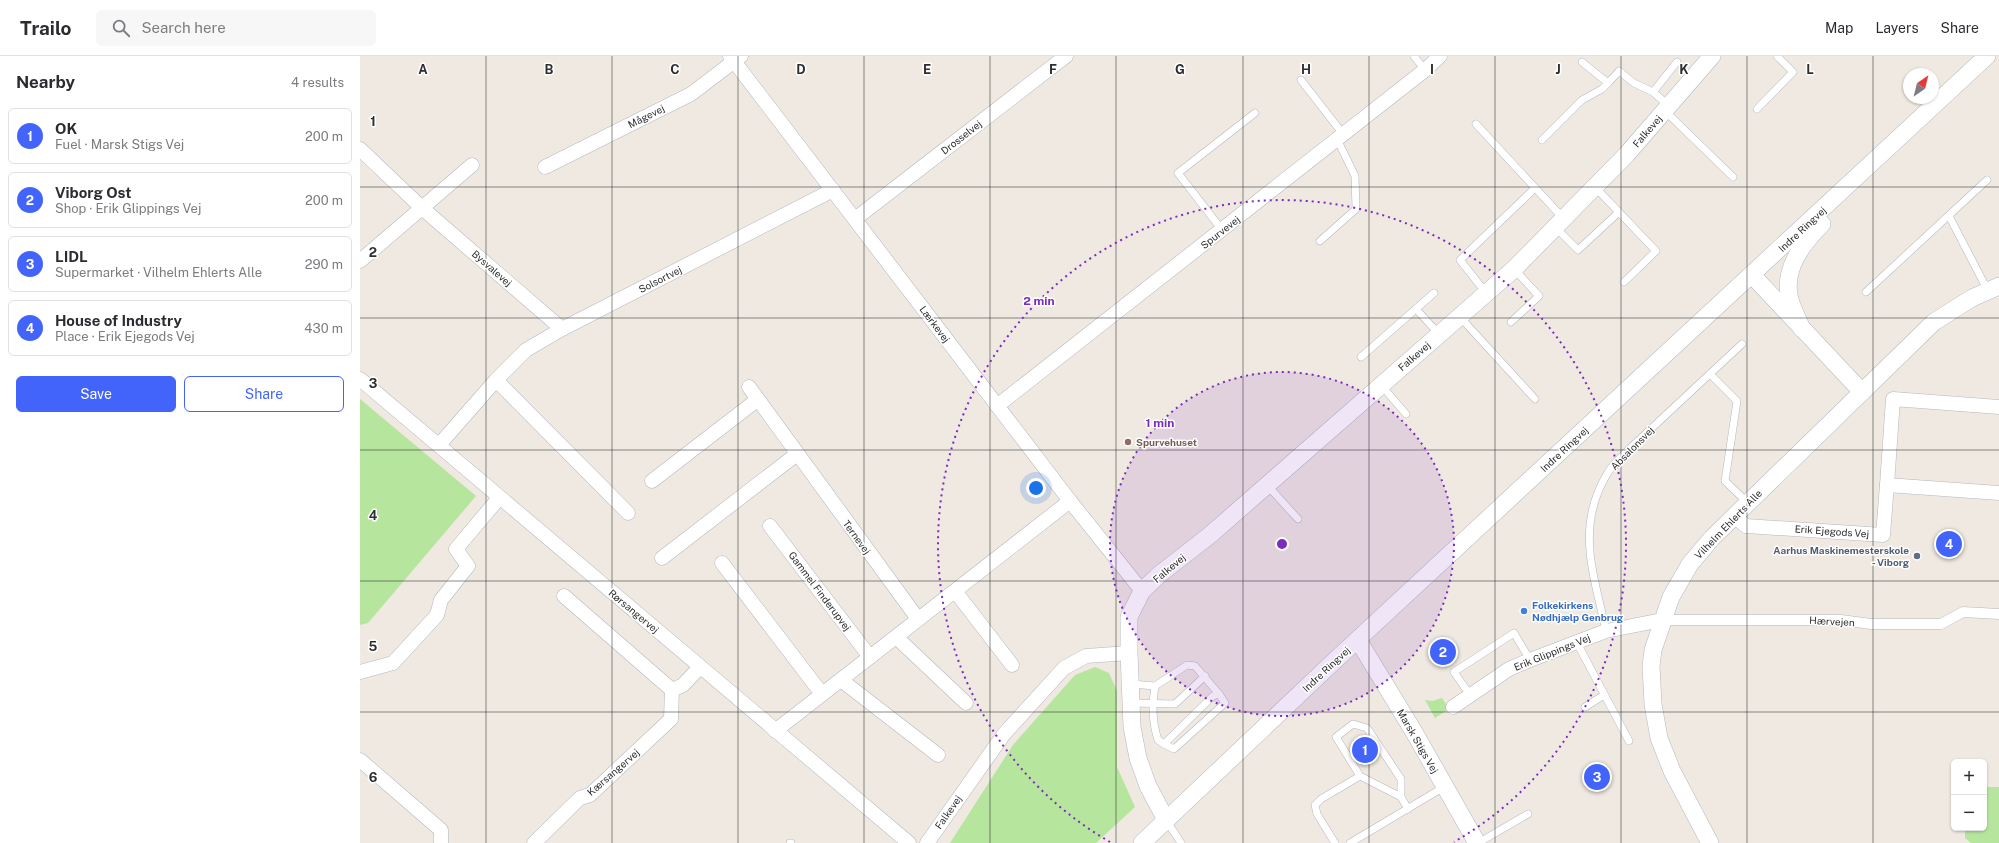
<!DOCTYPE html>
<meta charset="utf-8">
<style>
:root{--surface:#fff;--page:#f7f7f7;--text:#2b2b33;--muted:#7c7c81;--line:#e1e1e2;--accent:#4264fb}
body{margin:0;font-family:"Public Sans",sans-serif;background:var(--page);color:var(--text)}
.controls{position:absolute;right:12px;bottom:12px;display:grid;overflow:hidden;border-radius:6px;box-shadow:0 1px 3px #0004}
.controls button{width:36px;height:36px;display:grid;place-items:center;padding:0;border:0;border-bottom:1px solid var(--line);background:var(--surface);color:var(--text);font:20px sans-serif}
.compass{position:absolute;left:1543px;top:12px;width:36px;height:36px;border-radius:50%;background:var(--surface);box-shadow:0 1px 3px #0004;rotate:35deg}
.you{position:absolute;left:676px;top:432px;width:14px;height:14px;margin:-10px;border:3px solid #fff;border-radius:50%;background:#1a73e8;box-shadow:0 0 0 6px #1a73e833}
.badge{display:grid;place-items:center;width:26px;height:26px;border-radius:50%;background:var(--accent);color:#fff;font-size:13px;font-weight:700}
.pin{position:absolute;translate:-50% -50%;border:2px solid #fff;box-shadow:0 1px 4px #0006}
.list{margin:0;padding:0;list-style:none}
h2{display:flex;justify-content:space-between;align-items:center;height:52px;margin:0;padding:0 16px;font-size:17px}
h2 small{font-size:13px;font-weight:400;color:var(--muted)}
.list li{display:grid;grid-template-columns:26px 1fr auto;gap:12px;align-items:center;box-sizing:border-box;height:56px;margin:0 8px 8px;padding:0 8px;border:1px solid var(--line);border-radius:6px}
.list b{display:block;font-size:15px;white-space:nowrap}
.list p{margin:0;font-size:13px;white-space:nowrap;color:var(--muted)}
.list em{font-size:13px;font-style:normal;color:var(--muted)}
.actions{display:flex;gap:8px;padding:12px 16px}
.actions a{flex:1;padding:9px 0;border:1px solid var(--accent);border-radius:6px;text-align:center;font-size:14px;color:var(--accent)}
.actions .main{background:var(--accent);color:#fff}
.icon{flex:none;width:22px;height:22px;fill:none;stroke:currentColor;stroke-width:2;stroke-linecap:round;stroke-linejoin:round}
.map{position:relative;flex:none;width:1639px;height:787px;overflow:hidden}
header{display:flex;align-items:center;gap:24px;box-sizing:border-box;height:56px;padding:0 20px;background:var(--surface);border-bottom:1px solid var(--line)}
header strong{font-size:19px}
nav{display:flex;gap:22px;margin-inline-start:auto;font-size:14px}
.search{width:280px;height:36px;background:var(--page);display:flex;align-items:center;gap:10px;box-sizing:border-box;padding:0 14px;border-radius:6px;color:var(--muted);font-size:15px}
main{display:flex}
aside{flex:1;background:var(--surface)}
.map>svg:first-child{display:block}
.green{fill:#b6e59e}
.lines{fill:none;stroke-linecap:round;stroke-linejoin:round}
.service-casing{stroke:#b4b7c1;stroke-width:8}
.pedestrian-casing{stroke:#b4b7c1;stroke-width:11}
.minor-casing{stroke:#b4b7c1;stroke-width:15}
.tertiary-casing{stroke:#b4b7c1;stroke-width:18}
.service{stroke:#fff;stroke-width:7}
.pedestrian{stroke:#fff;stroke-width:10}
.minor{stroke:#fff;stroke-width:14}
.tertiary{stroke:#fff;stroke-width:17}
.grid{fill:none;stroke:#2e2e2e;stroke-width:1;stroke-opacity:0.55}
.ring{fill:none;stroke:#7b2cbf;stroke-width:2;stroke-dasharray:2 4}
.education-dot{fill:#8d6e63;stroke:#fff;stroke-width:1.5}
.service-dot{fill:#5c6f8a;stroke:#fff;stroke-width:1.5}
.shop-dot{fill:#3f7fe0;stroke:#fff;stroke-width:1.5}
.labels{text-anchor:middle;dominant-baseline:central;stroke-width:3;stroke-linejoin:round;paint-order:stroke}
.street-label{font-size:10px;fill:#2e2e2e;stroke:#fff}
.education-label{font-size:10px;font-weight:bold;fill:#785e54;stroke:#fff;text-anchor:start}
.service-label{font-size:10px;font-weight:bold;fill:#4e5e75;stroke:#fff;text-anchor:end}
.shop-label{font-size:10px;font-weight:bold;fill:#366cbe;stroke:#fff;text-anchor:start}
.grid-label{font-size:13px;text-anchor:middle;font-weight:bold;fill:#2e2e2e;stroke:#fff;stroke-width:3;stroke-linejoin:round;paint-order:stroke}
.centre{fill:#7b2cbf;stroke:#fff;stroke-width:2}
.ring-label{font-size:12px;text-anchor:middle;font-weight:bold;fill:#7b2cbf;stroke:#fff;stroke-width:3;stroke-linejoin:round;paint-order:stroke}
</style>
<header>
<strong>Trailo</strong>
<div class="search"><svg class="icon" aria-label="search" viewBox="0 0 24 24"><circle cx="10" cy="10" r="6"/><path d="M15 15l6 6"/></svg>Search here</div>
<nav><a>Map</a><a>Layers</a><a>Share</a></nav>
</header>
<main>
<aside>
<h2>Nearby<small>4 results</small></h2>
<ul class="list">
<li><span class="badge">1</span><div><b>OK</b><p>Fuel · Marsk Stigs Vej</p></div><em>200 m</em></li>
<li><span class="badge">2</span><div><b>Viborg Ost</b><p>Shop · Erik Glippings Vej</p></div><em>200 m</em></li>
<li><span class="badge">3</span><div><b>LIDL</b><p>Supermarket · Vilhelm Ehlerts Alle</p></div><em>290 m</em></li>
<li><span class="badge">4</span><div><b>House of Industry</b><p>Place · Erik Ejegods Vej</p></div><em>430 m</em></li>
</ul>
<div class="actions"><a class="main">Save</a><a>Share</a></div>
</aside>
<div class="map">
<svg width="1639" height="787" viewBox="0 0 1639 787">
<rect width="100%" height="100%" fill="#efe9e1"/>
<g class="green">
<path d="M 0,343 L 116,440 L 8,567 L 0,569 Z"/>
<path d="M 735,611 L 749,617 L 757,635 L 757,711 L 775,751 L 736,787 L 590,787 L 653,689 L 715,619 Z"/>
<path d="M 1082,642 L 1089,653 L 1075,662 L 1065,644 L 1072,645 Z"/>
<path d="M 1624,731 L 1639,731 L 1639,787 L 1611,787 L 1605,782 L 1605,772 L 1624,772 Z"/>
</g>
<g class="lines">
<defs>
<g id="service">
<path d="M 1054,0 L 1065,14"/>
<path d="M 1222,6 L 1248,27 L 1259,15 L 1274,27 L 1293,36 L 1309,50"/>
<path d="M 941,24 L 983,78"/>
<path d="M 1293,36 L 1317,6"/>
<path d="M 1397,53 L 1433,16 L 1417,0"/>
<path d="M 1305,55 L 1373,121"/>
<path d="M 1116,68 L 1203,162"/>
<path d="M 1182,84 L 1222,44 L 1242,33 L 1248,27"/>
<path d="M 1235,131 L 1296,195 L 1264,226"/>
<path d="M 1589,160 L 1628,235"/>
<path d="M 1195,171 L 1218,194 L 1259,156"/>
<path d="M 862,174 L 818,117 L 895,57"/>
<path d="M 960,185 L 996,153 L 995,120 L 977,83"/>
<path d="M 1506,236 L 1627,124"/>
<path d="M 1126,237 L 1100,204 L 1175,132"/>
<path d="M 1056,253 L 1079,278"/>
<path d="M 1099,260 L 1175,343"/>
<path d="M 1151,266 L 1179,240 L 1154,213"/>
<path d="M 1001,301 L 1074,237"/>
<path d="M 1350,318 L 1377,345 L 1365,425 L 1388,447"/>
<path d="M 1021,329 L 1046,358"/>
<path d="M 907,429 L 938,463"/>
<path d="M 1246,575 C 1234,518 1215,472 1247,418 C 1251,410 1259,404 1265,397 L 1382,288"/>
<path d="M 1216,585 L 1269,685"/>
<path d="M 771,628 L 795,630 L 827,609 L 835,610 L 859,638 L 853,640 L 804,688 L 798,684 C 792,665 792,650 795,630"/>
<path d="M 1110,639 L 1094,616 L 1154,577 L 1170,604"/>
<path d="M 772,647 L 815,648 L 845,620"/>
<path d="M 1225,651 L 1244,639"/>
<path d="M 804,688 L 814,693 L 865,647 L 859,638"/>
<path d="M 1041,741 L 1041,723 L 1007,672 L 993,668 L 976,681 L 1000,720 L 1041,741 L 1048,753"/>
<path d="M 806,764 L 821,787"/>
<path d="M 430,787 L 431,787"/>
<path d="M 975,787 L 957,758 L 955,749 L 961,743 L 1000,720"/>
<path d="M 990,787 L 1084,731"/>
<path d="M 1118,787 L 1168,758"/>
</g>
<path id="pedestrian" d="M 1302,564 L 1481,564 L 1511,568 L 1581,568 L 1603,556 L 1639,558"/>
<g id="minor">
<path d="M 370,0 L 710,445 L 782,535"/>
<path d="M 0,93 L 62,152 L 202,273"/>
<path d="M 185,111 L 331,38 L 381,0"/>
<path d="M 495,163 L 706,0"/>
<path d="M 0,205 L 112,109"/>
<path d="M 0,323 L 549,787"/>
<path d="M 136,324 L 268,457"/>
<path d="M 389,331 L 558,563"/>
<path d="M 637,350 L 1065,14 L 1080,0"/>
<path d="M 1639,351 L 1533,343 L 1527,429 L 1639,437"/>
<path d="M 79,389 L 136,324 L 166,294 L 202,273 L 473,134"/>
<path d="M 292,425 L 397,344"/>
<path d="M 1374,460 L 1386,470 L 1523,479 L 1527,429"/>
<path d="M 410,470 L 510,601"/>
<path d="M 302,502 L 437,398"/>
<path d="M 362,507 L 462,638"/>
<path d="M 595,535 L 652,609"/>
<path d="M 536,581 L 606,647"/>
<path d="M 0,616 L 33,607 L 77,559 L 81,544 L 108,510 L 96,493 L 139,442"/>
<path d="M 481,624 L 578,699"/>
<path d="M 312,634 L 323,629 L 340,611"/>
<path d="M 1093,651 L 1149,613 L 1170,604 L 1246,575 L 1302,564"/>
<path d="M 415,675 L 710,445"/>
<path d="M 0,704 L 81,774 L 81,787"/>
<path d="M 174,787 L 220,742 L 230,739 L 311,663 L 312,634 L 204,540"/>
<path d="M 567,787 L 644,678 L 704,612 L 726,600 L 769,597"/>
</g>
<g id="tertiary">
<path d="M 1392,219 L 1502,336"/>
<path d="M 1442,273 C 1438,263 1433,254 1430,244 C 1422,214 1442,188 1462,168"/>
<path d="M 998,584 L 1054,676 L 1117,787"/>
<path d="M 806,764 L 788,730 L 778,702 L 772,671 L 769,597 L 769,561 L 782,535 L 800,518 L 850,479 L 1154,213 L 1267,98 L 1352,0"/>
<path d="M 782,787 L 969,610 L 1627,0"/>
<path d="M 1350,787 L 1312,715 L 1299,682 L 1293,648 L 1291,610 L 1293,594 L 1311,541 L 1330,508 L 1352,482 L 1574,266 L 1612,242 L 1639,230"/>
</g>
</defs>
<use href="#service" class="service-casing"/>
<use href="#pedestrian" class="pedestrian-casing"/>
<use href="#minor" class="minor-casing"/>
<use href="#tertiary" class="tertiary-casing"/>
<use href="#service" class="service"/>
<use href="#pedestrian" class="pedestrian"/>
<use href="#minor" class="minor"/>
<use href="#tertiary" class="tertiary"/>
</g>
<path class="grid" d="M 126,0 L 126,787M 252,0 L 252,787M 378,0 L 378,787M 504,0 L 504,787M 630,0 L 630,787M 756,0 L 756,787M 883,0 L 883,787M 1009,0 L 1009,787M 1135,0 L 1135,787M 1261,0 L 1261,787M 1387,0 L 1387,787M 1513,0 L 1513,787M 0,131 L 1639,131M 0,262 L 1639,262M 0,394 L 1639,394M 0,525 L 1639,525M 0,656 L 1639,656"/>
<circle cx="922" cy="488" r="172" fill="#7b2cbf" fill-opacity=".12"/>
<g class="ring">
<circle cx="922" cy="488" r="172"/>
<path d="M750 786A344 344 0 1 1 1094 786"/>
</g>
<circle class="education-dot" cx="768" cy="386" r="4"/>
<circle class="service-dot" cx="1557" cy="500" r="4"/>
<circle class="shop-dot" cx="1164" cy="555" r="4"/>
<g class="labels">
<g class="street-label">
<text transform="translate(286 60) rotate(-27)">Mågevej</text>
<text transform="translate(1287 75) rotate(-49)">Falkevej</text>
<text transform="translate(601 81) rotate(-38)">Drosselvej</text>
<text transform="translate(1442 173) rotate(-43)">Indre Ringvej</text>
<text transform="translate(860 176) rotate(-38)">Spurvevej</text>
<text transform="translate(132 212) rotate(41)">Bysvalevej</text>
<text transform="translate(300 223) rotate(-27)">Solsortvej</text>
<text transform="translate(575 268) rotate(53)">Lærkevej</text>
<text transform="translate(1054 300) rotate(-41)">Falkevej</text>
<text transform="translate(1272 392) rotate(-45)">Absalonsvej</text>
<text transform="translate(1204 393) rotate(-43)">Indre Ringvej</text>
<text transform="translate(1368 468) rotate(-46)">Vilhelm Ehlerts Alle</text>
<text transform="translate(1472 475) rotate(4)">Erik Ejegods Vej</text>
<text transform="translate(497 481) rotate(54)">Ternevej</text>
<text transform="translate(809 512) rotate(-40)">Falkevej</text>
<text transform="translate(460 535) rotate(53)">Gammel Finderupvej</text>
<text transform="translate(274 555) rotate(40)">Rørsangervej</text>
<text transform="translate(1472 565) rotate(3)">Hærvejen</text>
<text transform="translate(1192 596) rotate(-22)">Erik Glippings Vej</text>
<text transform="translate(966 613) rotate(-43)">Indre Ringvej</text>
<text transform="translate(1058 685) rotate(60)">Marsk Stigs Vej</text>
<text transform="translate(253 716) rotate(-41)">Kærsangervej</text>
<text transform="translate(588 756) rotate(-55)">Falkevej</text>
</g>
<g class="education-label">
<text x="776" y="386">Spurvehuset</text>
</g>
<g class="service-label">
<text x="1549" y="494">Aarhus Maskinemesterskole<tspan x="1549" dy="12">- Viborg</tspan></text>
</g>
<g class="shop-label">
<text x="1172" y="549">Folkekirkens<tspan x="1172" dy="12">Nødhjælp Genbrug</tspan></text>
</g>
</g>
<g class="grid-label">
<text x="63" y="18">A</text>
<text x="189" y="18">B</text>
<text x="315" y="18">C</text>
<text x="441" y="18">D</text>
<text x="567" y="18">E</text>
<text x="693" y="18">F</text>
<text x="820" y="18">G</text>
<text x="946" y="18">H</text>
<text x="1072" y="18">I</text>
<text x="1198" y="18">J</text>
<text x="1324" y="18">K</text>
<text x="1450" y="18">L</text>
<text x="13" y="70">1</text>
<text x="13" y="201">2</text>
<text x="13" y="332">3</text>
<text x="13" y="464">4</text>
<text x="13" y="595">5</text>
<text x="13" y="726">6</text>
</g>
<circle cx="922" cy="488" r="6" class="centre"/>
<g class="ring-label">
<text x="679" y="249">2 min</text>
<text x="800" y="371">1 min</text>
</g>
</svg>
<div class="controls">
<button>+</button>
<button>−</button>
</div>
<svg class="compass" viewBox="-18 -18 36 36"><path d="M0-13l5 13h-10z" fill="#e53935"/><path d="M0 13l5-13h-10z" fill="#7c7c81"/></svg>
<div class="you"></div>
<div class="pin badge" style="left:1005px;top:694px">1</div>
<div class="pin badge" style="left:1083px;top:596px">2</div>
<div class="pin badge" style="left:1237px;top:721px">3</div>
<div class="pin badge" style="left:1589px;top:488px">4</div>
</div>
</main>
